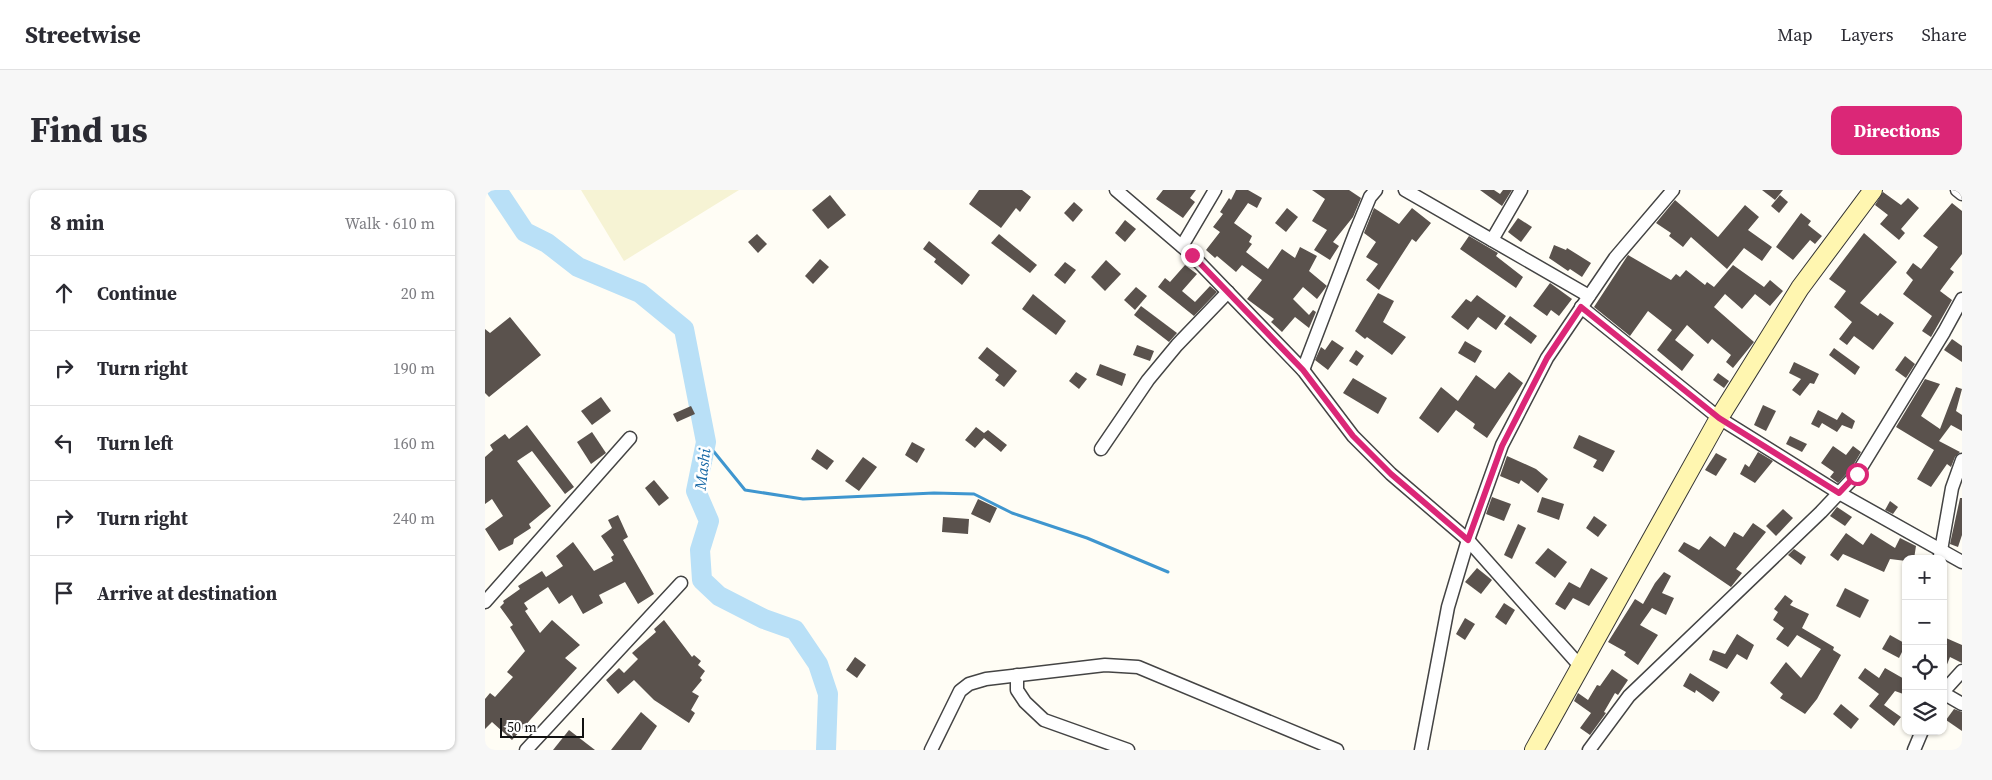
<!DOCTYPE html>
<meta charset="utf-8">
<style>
:root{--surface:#fff;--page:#f7f7f7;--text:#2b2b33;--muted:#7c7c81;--line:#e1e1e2;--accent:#db2777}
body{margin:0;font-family:"Source Serif 4",serif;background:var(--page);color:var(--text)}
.controls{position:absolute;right:15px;bottom:15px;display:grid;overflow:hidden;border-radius:10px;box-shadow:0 1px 4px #0004}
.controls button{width:45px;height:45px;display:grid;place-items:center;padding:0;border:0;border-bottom:1px solid var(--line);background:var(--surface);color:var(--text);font:25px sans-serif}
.scale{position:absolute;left:15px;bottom:12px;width:84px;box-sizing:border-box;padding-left:5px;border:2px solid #111;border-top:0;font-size:14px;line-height:18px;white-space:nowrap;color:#111;-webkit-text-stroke:4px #fff;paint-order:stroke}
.stop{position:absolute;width:15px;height:15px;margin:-11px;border:4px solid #db2777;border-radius:50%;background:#fff}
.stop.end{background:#db2777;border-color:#fff;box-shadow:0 1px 5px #0008}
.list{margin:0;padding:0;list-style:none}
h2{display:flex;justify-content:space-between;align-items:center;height:65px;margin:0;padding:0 20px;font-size:21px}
h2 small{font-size:16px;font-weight:400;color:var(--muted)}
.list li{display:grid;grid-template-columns:32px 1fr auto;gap:15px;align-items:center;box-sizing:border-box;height:75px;padding:0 20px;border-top:1px solid var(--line)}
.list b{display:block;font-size:19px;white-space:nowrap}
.list em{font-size:16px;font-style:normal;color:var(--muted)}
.icon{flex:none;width:28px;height:28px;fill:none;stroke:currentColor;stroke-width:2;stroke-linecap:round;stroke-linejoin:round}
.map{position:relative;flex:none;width:1477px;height:560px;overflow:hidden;border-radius:10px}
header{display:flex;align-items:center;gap:30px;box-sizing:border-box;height:70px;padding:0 25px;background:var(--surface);border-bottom:1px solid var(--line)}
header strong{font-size:24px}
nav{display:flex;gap:28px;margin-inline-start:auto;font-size:18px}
.intro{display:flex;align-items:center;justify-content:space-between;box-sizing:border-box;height:120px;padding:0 30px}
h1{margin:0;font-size:35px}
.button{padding:12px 22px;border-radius:10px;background:var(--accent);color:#fff;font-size:18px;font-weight:700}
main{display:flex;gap:30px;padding:0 30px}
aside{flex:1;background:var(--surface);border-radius:10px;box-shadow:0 1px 4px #0004}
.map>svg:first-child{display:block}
.farmland{fill:#f6f3d4}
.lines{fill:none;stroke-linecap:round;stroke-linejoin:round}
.stream{stroke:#3f96cf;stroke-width:3}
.river{stroke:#b9e0f7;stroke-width:20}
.building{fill:#5a524d}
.street-casing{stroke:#444;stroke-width:15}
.secondary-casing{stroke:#333;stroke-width:20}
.street{stroke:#fff;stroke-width:12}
.secondary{stroke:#fff6b0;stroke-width:18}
.route{stroke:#db2777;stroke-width:6}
.labels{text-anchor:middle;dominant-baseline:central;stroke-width:5;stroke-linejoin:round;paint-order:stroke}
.water-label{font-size:16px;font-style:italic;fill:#1768a6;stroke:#fff}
</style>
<header>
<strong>Streetwise</strong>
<nav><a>Map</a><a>Layers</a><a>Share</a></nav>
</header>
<div class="intro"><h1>Find us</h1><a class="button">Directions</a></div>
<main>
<aside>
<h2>8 min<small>Walk · 610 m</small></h2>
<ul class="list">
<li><svg class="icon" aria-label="ahead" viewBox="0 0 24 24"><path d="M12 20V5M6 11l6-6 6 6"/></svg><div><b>Continue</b></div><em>20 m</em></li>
<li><svg class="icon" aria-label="right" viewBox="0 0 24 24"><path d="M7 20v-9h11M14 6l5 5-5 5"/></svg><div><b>Turn right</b></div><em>190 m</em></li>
<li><svg class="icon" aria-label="left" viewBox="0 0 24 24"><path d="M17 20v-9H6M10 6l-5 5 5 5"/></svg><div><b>Turn left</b></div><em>160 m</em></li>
<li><svg class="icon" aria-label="right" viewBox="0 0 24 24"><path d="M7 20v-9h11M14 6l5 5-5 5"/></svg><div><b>Turn right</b></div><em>240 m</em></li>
<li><svg class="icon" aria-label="arrive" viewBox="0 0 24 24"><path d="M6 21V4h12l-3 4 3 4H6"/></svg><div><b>Arrive at destination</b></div></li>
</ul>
</aside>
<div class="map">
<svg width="1477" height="560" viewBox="0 0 1477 560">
<rect width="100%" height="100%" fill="#fffdf5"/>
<path class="farmland" d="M 96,0 L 254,0 L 139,71 Z"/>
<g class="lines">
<path class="stream" d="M 221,252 L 260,300 L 318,309 L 449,303 L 489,304 L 527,323 L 602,348 L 683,382"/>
<path class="river" d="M 12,0 L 40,42 L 62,53 L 93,77 L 155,103 L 199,139 L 221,252 L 211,301 L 224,331 L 215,360 L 217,390 L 234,406 L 279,429 L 310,440 L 333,474 L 343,504 L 341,560"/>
</g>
<g class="building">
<path d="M 494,0 L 537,0 L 546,7 L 535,22 L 531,18 L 516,38 L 484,14 Z"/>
<path d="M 678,0 L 711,0 L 705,8 L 710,12 L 698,28 L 671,9 Z"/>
<path d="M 751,0 L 763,0 L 777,8 L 772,18 L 763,13 L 749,33 L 767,46 L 764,52 L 767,54 L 761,62 L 783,79 L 797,59 L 810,68 L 815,57 L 832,66 L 824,81 L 842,96 L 841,97 L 832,109 L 818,97 L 808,109 L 824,125 L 828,120 L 831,122 L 824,138 L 810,127 L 797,142 L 786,132 L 789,129 L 762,109 L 777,90 L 757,75 L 751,82 L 732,66 L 730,68 L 721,60 L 735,42 L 728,37 L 738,24 L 735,22 L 744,8 L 746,10 Z"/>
<path d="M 827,0 L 864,0 L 876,8 L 868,27 L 848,52 L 854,56 L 845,70 L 829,60 L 842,40 L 827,31 L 840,9 Z"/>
<path d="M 995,0 L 1009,0 L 1015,4 L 1018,0 L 1027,0 L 1017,16 Z"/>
<path d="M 1277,0 L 1298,0 L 1290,10 Z"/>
<path d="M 1398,2 L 1416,15 L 1423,8 L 1434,18 L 1416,39 L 1420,43 L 1414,50 L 1395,34 L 1403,25 L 1390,15 Z"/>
<path d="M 345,5 L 361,25 L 343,39 L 327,20 Z"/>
<path d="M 1295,5 L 1303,12 L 1294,23 L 1286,16 Z"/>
<path d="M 1190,10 L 1233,47 L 1260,15 L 1274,27 L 1263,40 L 1287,57 L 1277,71 L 1259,58 L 1242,79 L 1206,47 L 1198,57 L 1184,46 L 1186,43 L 1171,33 Z"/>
<path d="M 589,12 L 598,20 L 588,32 L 579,23 Z"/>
<path d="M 1467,13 L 1477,21 L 1477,64 L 1465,79 L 1469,82 L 1455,101 L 1467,110 L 1446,147 L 1437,141 L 1447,126 L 1418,104 L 1428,90 L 1421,83 L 1428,73 L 1436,79 L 1453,57 L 1438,46 Z"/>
<path d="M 802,18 L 813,27 L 801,42 L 790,33 Z"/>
<path d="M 889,18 L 914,34 L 927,18 L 946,33 L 931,52 L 927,49 L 894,100 L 881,90 L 893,74 L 881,67 L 891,52 L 879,43 Z"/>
<path d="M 1316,23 L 1326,31 L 1323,35 L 1337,46 L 1330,54 L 1325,50 L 1308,70 L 1291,57 Z"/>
<path d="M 1033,28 L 1047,37 L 1036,52 L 1023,42 Z"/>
<path d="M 640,30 L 651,39 L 640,52 L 630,43 Z"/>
<path d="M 1379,43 L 1412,72 L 1375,113 L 1393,126 L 1395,123 L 1409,133 L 1388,160 L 1369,146 L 1362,155 L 1354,149 L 1367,132 L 1349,117 L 1361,101 L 1344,89 Z"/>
<path d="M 272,44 L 282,54 L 273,63 L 263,52 Z"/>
<path d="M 514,44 L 552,75 L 545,83 L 506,53 Z"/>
<path d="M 984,46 L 1013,63 L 1011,66 L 1038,87 L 1031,98 L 975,59 Z"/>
<path d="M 444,51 L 485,85 L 477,95 L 449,72 L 451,69 L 438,59 Z"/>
<path d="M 1069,55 L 1081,60 L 1082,58 L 1106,73 L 1097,87 L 1085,79 L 1083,81 L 1064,68 Z"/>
<path d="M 1143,65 L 1186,90 L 1191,84 L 1195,87 L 1201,80 L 1220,95 L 1222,92 L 1229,97 L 1248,75 L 1279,97 L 1285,90 L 1298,101 L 1285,116 L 1270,104 L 1257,119 L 1240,104 L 1229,117 L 1269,152 L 1248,178 L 1241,172 L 1246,165 L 1227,149 L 1223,154 L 1202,135 L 1190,150 L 1209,165 L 1197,181 L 1172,160 L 1187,140 L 1163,121 L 1145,146 L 1109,117 Z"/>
<path d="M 335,69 L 344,77 L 328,94 L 320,86 Z"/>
<path d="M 621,70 L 636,84 L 620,101 L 606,87 Z"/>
<path d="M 580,72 L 591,80 L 580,94 L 569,85 Z"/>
<path d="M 700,75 L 712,84 L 697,101 L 710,112 L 725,96 L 732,102 L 709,126 L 673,97 L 680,88 L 685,92 Z"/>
<path d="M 1065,93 L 1087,109 L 1074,126 L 1066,120 L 1062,126 L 1048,116 Z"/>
<path d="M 651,97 L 662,106 L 650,120 L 639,110 Z"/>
<path d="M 893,103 L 909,111 L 898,132 L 921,147 L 907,165 L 882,147 L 880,149 L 870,141 Z"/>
<path d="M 548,104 L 581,131 L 571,145 L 537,119 Z"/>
<path d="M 992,105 L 1021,126 L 1011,140 L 993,127 L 983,140 L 966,127 L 981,109 L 986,112 Z"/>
<path d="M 656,116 L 692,143 L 684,152 L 649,125 Z"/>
<path d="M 1025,126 L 1052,146 L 1046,154 L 1019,134 Z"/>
<path d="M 25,127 L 56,165 L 4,207 L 0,203 L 0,139 L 5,143 Z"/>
<path d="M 1467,149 L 1477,156 L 1477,172 L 1459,160 Z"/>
<path d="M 847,150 L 859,158 L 843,180 L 830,170 L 836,157 L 840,160 Z"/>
<path d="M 980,151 L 997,161 L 990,173 L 973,163 Z"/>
<path d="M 652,155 L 669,161 L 665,171 L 648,165 Z"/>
<path d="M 502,157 L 532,181 L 519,197 L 510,190 L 514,185 L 493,168 Z"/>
<path d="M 1349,158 L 1375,177 L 1370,185 L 1344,165 Z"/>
<path d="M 871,160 L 879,166 L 872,176 L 864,171 Z"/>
<path d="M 1420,166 L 1430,174 L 1421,188 L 1410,180 Z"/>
<path d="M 1309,172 L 1334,184 L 1329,194 L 1325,193 L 1315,206 L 1307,200 L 1316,189 L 1304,183 Z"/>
<path d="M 615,174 L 641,184 L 637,196 L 611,185 Z"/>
<path d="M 591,182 L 602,189 L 594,199 L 584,191 Z"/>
<path d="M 1024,182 L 1038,193 L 1002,248 L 988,238 L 990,234 L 971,220 L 953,243 L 934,228 L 956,197 L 973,211 L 991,185 L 1010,199 Z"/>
<path d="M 1233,183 L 1244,191 L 1239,198 L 1228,190 Z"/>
<path d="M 868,188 L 902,208 L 893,224 L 858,203 Z"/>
<path d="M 1440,189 L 1455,194 L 1436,226 L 1455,239 L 1471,197 L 1477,199 L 1471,221 L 1477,225 L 1477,241 L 1466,235 L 1454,251 L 1475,262 L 1470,267 L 1466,277 L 1462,274 L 1446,297 L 1432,289 L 1449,260 L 1411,237 Z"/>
<path d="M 116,207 L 126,221 L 107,235 L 96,221 Z"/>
<path d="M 1278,215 L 1291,221 L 1281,241 L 1269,235 Z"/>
<path d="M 206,216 L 210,224 L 192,232 L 188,224 Z"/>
<path d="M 1333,220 L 1352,230 L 1357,222 L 1370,231 L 1367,239 L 1357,235 L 1352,242 L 1337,233 L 1334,238 L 1326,234 Z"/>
<path d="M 42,235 L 89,297 L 80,304 L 47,261 L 32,271 L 66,316 L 44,334 L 46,338 L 29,349 L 28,354 L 14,361 L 0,339 L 18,326 L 7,309 L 0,314 L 0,267 L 8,260 L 5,255 L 20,244 L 24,249 Z"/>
<path d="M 491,237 L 499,243 L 503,240 L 522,255 L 516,262 L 499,248 L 490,258 L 480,250 Z"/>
<path d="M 107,242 L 121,263 L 106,274 L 92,252 Z"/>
<path d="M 1094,245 L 1130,261 L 1118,282 L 1108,277 L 1112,270 L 1088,258 Z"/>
<path d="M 1305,246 L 1322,254 L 1317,262 L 1301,254 Z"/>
<path d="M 427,252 L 440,259 L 432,273 L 420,265 Z"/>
<path d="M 1348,256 L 1361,265 L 1368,256 L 1376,262 L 1366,279 L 1353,293 L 1345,287 L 1349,282 L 1336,273 Z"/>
<path d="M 332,259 L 349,271 L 342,280 L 326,269 Z"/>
<path d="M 1273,262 L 1288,271 L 1270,293 L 1255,284 L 1260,274 L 1264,277 Z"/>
<path d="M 1231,263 L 1242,269 L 1231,286 L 1220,280 Z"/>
<path d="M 1022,266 L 1051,279 L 1063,289 L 1053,303 L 1036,290 L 1034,294 L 1015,286 Z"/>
<path d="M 378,267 L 392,277 L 374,301 L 360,291 Z"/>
<path d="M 169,290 L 184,308 L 174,316 L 160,298 Z"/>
<path d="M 1007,307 L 1026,314 L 1019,331 L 1001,324 Z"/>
<path d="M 1057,307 L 1079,314 L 1074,330 L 1052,322 Z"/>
<path d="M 1475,308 L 1477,308 L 1477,345 L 1473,357 L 1465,354 Z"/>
<path d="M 493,309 L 512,318 L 505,333 L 486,324 Z"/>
<path d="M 1405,311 L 1413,317 L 1408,324 L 1400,320 Z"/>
<path d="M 1352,317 L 1367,327 L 1360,336 L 1345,326 Z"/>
<path d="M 1298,319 L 1308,328 L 1291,346 L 1281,336 Z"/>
<path d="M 133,325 L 143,347 L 138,350 L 169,404 L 153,414 L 140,392 L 114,405 L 118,413 L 98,424 L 87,405 L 74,414 L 63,397 L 39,413 L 43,419 L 40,421 L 55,443 L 67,430 L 95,455 L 80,468 L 92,478 L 27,550 L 7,532 L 0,539 L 0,509 L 5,503 L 10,507 L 28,487 L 22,482 L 40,461 L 25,437 L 28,435 L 15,417 L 19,413 L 18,411 L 35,399 L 33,396 L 57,381 L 61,387 L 78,376 L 71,366 L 88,352 L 109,381 L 128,371 L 126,367 L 129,365 L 116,346 L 127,338 L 123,330 Z"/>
<path d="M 1109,326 L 1122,335 L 1113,347 L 1101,338 Z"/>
<path d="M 458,327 L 484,329 L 483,344 L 457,342 Z"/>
<path d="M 1268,333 L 1281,342 L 1251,379 L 1257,383 L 1246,397 L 1193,361 L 1199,352 L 1214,360 L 1225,346 L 1240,357 L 1249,342 L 1258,347 Z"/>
<path d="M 1033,334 L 1041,338 L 1027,369 L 1019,365 Z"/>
<path d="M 1361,343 L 1378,355 L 1386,343 L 1410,358 L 1415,348 L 1431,356 L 1429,369 L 1421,369 L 1421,371 L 1405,369 L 1399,382 L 1358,364 L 1353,371 L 1345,365 Z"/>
<path d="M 1063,358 L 1082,372 L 1070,388 L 1050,373 Z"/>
<path d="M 1309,359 L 1321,367 L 1316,375 L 1303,365 Z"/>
<path d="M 992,378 L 1007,390 L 996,404 L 980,392 Z"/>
<path d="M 1106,378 L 1123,388 L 1104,416 L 1088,408 L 1080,420 L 1070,414 L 1084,392 L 1095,398 Z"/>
<path d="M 1179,382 L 1186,386 L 1177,403 L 1189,408 L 1181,425 L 1167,418 L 1155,435 L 1173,445 L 1153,475 L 1139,465 L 1141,462 L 1123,452 L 1150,409 L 1158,414 L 1170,393 Z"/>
<path d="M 1360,398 L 1384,410 L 1375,428 L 1351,416 Z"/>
<path d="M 1300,405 L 1308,411 L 1305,415 L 1324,424 L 1317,438 L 1349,457 L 1348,460 L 1356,465 L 1332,509 L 1320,524 L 1295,508 L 1298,504 L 1285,493 L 1301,472 L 1316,488 L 1336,459 L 1312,445 L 1303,457 L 1291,449 L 1299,438 L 1288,430 L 1293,422 L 1289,419 Z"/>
<path d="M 1019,413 L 1030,420 L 1021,435 L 1010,427 Z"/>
<path d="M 980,428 L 990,434 L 980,450 L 971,444 Z"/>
<path d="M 179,430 L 207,467 L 209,465 L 216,471 L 213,475 L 220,481 L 215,488 L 217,490 L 207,502 L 214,506 L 206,520 L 210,523 L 204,533 L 169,510 L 149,490 L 133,504 L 121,490 L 134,478 L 139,483 L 153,469 L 147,463 L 171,442 L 169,439 Z"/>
<path d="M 1252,444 L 1269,455 L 1262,470 L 1252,464 L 1242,479 L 1224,470 L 1228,460 L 1240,464 Z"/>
<path d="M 1405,445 L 1421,454 L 1414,468 L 1397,459 Z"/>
<path d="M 1461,448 L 1477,455 L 1477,473 L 1465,467 L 1459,482 L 1458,455 Z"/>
<path d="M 370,467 L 381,475 L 372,488 L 361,480 Z"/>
<path d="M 1380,478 L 1394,488 L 1400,478 L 1421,490 L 1421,505 L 1410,501 L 1399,515 L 1416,527 L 1409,536 L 1384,516 L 1394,504 L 1373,488 Z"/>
<path d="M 1127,479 L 1143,490 L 1133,505 L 1130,503 L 1119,522 L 1121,523 L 1105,545 L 1095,538 L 1106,523 L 1089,511 L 1093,503 L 1103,510 L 1112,495 L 1115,496 Z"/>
<path d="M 1205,483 L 1235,502 L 1228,512 L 1211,500 L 1210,503 L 1198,496 Z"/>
<path d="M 1356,514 L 1374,529 L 1366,539 L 1348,524 Z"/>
<path d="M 1469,519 L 1477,522 L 1477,541 L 1461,530 Z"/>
<path d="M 156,522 L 172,536 L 156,560 L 126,560 Z"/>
<path d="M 84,540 L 110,560 L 68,560 Z"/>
</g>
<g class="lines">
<defs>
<g id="street">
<path d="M 631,0 L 707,65 L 818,180 L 868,246 L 906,284 L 983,350 L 1095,476"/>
<path d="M 920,0 L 1104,106"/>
<path d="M 1472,0 L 1477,4"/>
<path d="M 1007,50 L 1036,0"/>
<path d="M 697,56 L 730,0"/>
<path d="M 1096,117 L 1234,228 L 1354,303 L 1477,372"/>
<path d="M 818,180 L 871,41 L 885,7 L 891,0"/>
<path d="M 616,259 L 663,190 L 692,155 L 743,102"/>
<path d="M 1455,366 L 1467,298 L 1477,270"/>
<path d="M 0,412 L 145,248"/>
<path d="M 532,485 L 532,500 L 540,512 L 559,530 L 643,560"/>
<path d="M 1458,502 L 1477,481"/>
<path d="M 1458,503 L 1477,514"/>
<path d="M 41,560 L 196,393"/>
<path d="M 446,560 L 475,501 L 484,494 L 501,489 L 620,475 L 653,477 L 852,560"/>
<path d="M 936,560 L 963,417 L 983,350 L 1017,255 L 1062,168 L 1130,68 L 1188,0"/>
<path d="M 1104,560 L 1144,506 L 1336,322 L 1372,284 L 1459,142 L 1477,109"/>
<path d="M 1429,560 L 1437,541"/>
</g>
<path id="secondary" d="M 1049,560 L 1234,228 L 1315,98 L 1388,0"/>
</defs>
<use href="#street" class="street-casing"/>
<use href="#secondary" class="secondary-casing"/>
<use href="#street" class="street"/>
<use href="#secondary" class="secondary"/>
</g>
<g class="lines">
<path class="route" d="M 707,65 L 818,180 L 868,246 L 906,284 L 983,350 L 1017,256 L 1062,168 L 1096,117 L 1234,228 L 1354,303 L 1372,284"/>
</g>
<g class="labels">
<g class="water-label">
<text transform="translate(217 279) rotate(-83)">Mashi</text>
</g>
</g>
</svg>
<div class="controls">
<button>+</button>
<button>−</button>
<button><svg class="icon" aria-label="locate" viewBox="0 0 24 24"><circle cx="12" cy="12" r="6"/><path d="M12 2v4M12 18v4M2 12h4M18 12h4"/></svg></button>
<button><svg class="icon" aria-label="layers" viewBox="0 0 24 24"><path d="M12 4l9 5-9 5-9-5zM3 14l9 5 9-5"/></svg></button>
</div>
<div class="scale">50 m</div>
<div class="stop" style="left:1372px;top:284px"></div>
<div class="stop end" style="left:707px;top:65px"></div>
</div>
</main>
